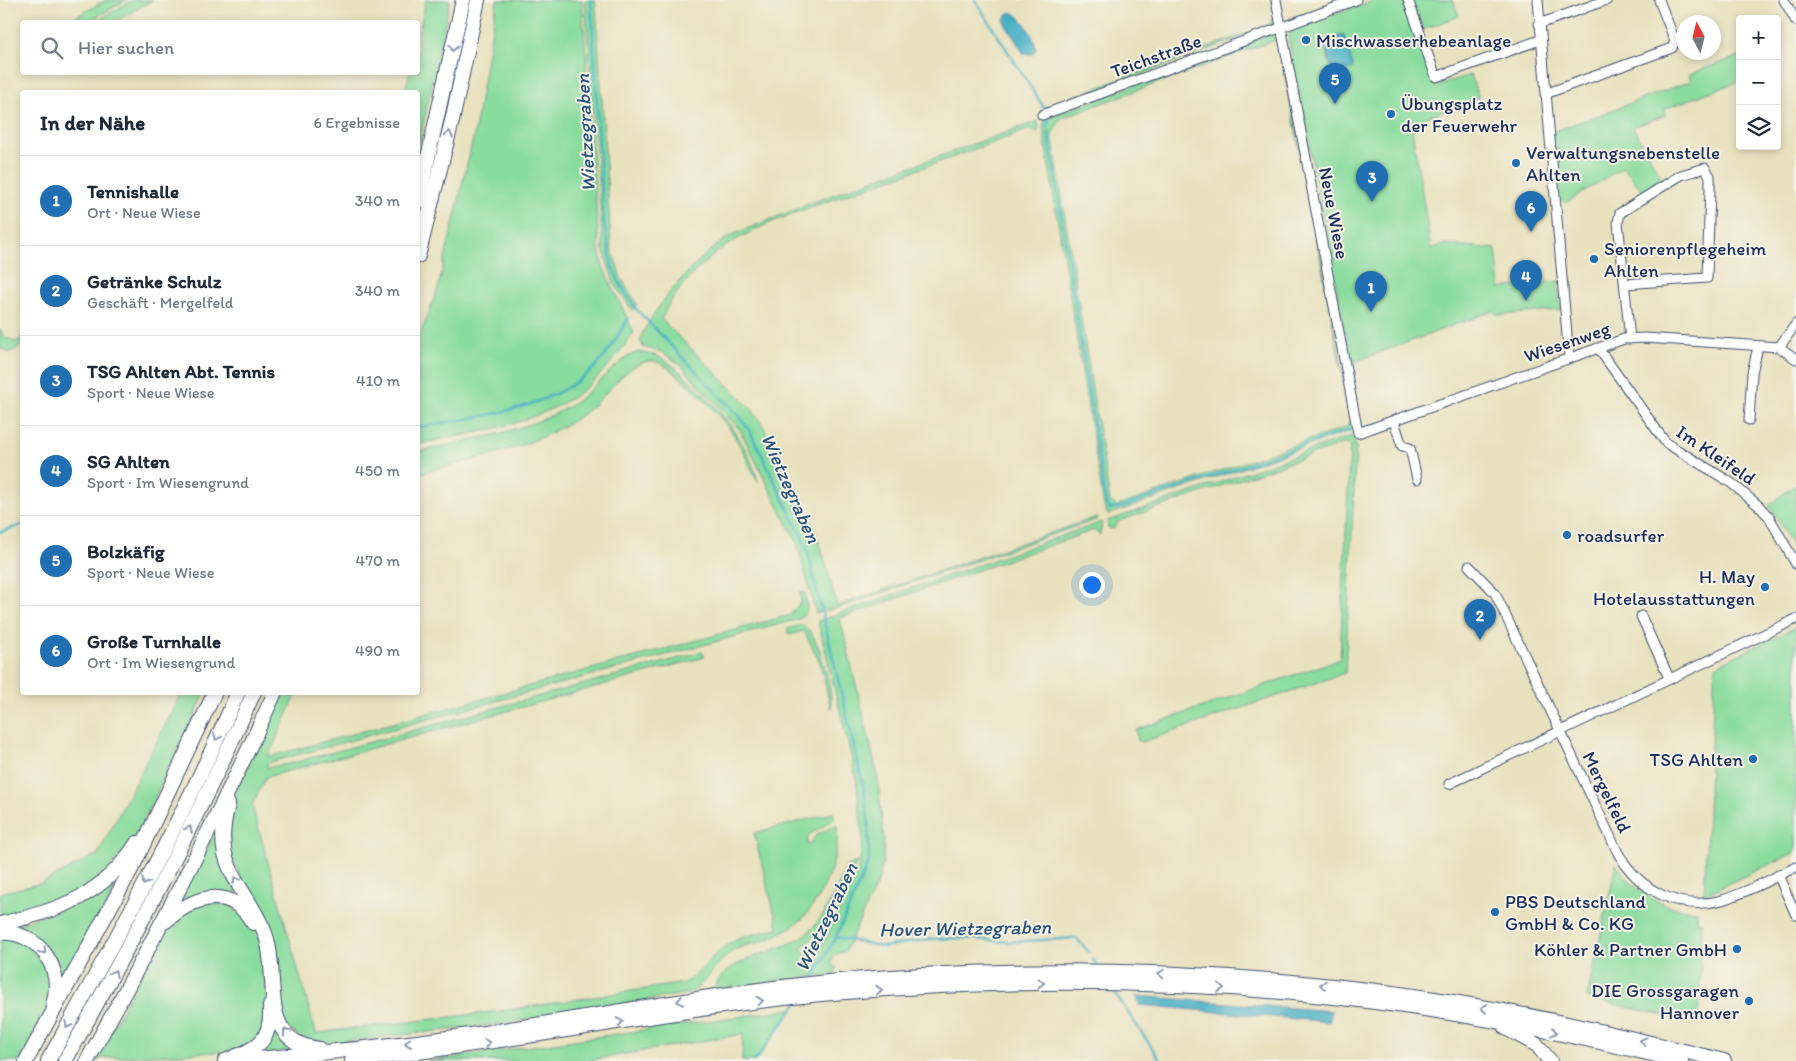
<!DOCTYPE html>
<html lang="de">
<meta charset="utf-8">
<style>
:root{--surface:#fff;--page:#f2f2f3;--text:#1f2937;--muted:#747a83;--line:#e0e1e3;--accent:#1f6fb2}
body{margin:0;font-family:Itim,sans-serif;background:var(--page);color:var(--text)}
.controls{position:absolute;right:15px;top:15px;display:grid;overflow:hidden;border-radius:5px;box-shadow:0 2px 8px #0003}
.controls button{width:45px;height:45px;display:grid;place-items:center;padding:0;border:0;border-bottom:1px solid var(--line);background:var(--surface);color:var(--text);font:25px sans-serif}
.compass{position:absolute;left:1676px;top:15px;width:45px;height:45px;border-radius:50%;background:var(--surface);box-shadow:0 2px 8px #0003;rotate:353deg}
.you{position:absolute;left:1091px;top:584px;width:18px;height:18px;margin:-12px;border:4px solid #fff;border-radius:50%;background:#1a73e8;box-shadow:0 0 0 8px #1a73e833}
.badge{display:grid;place-items:center;width:32px;height:32px;border-radius:50%;background:var(--accent);color:#fff;font-size:16px;font-weight:700}
.pin{position:absolute;translate:-50% -41px;filter:drop-shadow(0 1px 2px #0008)}
.pin::after{content:'';position:absolute;top:26px;width:18px;height:15px;background:inherit;clip-path:polygon(0 0,100% 0,50% 100%)}
.list{margin:0;padding:0;list-style:none}
h2{display:flex;justify-content:space-between;align-items:center;height:65px;margin:0;padding:0 20px;font-size:21px}
h2 small{font-size:16px;font-weight:400;color:var(--muted)}
.list li{display:grid;grid-template-columns:32px 1fr auto;gap:15px;align-items:center;box-sizing:border-box;height:90px;padding:0 20px;border-top:1px solid var(--line)}
.list b{display:block;font-size:19px;white-space:nowrap}
.list p{margin:0;font-size:16px;white-space:nowrap;color:var(--muted)}
.list em{font-size:16px;font-style:normal;color:var(--muted)}
.icon{flex:none;width:28px;height:28px;fill:none;stroke:currentColor;stroke-width:2;stroke-linecap:round;stroke-linejoin:round}
.map{position:relative;flex:none;width:1796px;height:1061px;overflow:hidden}
.search{position:absolute;background:var(--surface);box-shadow:0 2px 8px #0003;left:20px;top:20px;width:400px;height:55px;display:flex;align-items:center;gap:12px;box-sizing:border-box;padding:0 18px;border-radius:5px;color:var(--muted);font-size:19px}
.panel{position:absolute;background:var(--surface);box-shadow:0 2px 8px #0003;left:20px;top:90px;width:400px;height:605px;border-radius:5px}
.map>svg:first-child{display:block}
.green{fill:#89dc9e;stroke:#52867e;fill-rule:evenodd}
.water{fill:#45afc4;stroke:#306f91}
.lines{fill:none;stroke-linecap:round;stroke-linejoin:round}
.stream{stroke:#45afc4;stroke-width:2.5}
.minor-casing{stroke:#3a4a6c;stroke-width:11}
.highway-casing{stroke:#3a4a6c;stroke-width:16}
.minor{stroke:#fff;stroke-width:9}
.highway{stroke:#fff;stroke-width:14}
.oneway{stroke:#8d97ae}
.poi-dot{fill:#1f6fb2;stroke:#f7f3e8;stroke-width:2}
.labels{text-anchor:middle;dominant-baseline:central;stroke-width:4;stroke-linejoin:round;paint-order:stroke}
.poi-label{font-size:19px;fill:#1b2f5e;stroke:#f7f3e8;text-anchor:start}
.street-label{font-size:19px;fill:#1b2f5e;stroke:#f7f3e8}
.water-label{font-size:20px;font-style:italic;fill:#28557d;stroke:#f7f3e8}
</style>
<div class="map">
<svg width="1796" height="1061" viewBox="0 0 1796 1061">
<rect width="100%" height="100%" fill="#f7f3e8"/>
<filter id="ink" filterUnits="userSpaceOnUse"><feTurbulence type="fractalNoise" baseFrequency=".02" numOctaves="2"/><feDisplacementMap in="SourceGraphic" scale="10" xChannelSelector="R" yChannelSelector="G"/><feConvolveMatrix kernelMatrix="1 2 1 2 8 2 1 2 1" color-interpolation-filters="sRGB"/></filter>
<filter id="wash" filterUnits="userSpaceOnUse"><feTurbulence type="fractalNoise" baseFrequency=".0096" numOctaves="4" result="noise"/><feDisplacementMap in="SourceGraphic" scale="20" xChannelSelector="R" yChannelSelector="G"/><feGaussianBlur stdDeviation="1.12" result="paint"/><feColorMatrix in="noise" values="0 0 0 0 0 0 0 0 0 0 0 0 0 0 0 0 0 1.4 0 .05"/><feComposite in="paint" operator="in"/></filter>
<g filter="url(#wash)">
<rect width="100%" height="100%" fill="#e8e1be"/>
<g class="green">
<path d="M 106,0 L 126,0 L 88,22 L 67,22 Z"/>
<path d="M 133,0 L 153,0 L 114,22 L 95,22 Z"/>
<path d="M 426,0 L 450,0 L 418,149 L 418,92 L 405,92 L 409,73 L 418,72 L 418,36 Z"/>
<path d="M 497,0 L 582,0 L 599,249 L 603,267 L 634,333 C 618,354 603,374 583,390 C 537,425 473,433 418,444 L 418,341 L 438,288 L 474,135 Z"/>
<path d="M 585,0 L 595,0 L 596,6 L 611,247 L 621,278 L 637,304 L 632,310 L 614,283 L 603,249 Z"/>
<path d="M 1271,0 L 1273,0 L 1277,20 L 1272,26 L 1075,99 L 1069,98 L 1269,25 L 1274,16 Z"/>
<path d="M 1375,0 L 1405,0 L 1437,86 L 1470,75 L 1479,98 L 1411,123 L 1431,249 L 1445,244 L 1496,249 L 1500,288 L 1558,281 L 1561,310 L 1503,315 L 1497,315 L 1493,311 L 1351,363 L 1288,37 L 1293,30 ZM 1340,36 L 1344,36 L 1353,65 L 1336,73 C 1327,66 1326,50 1328,40 Z"/>
<path d="M 1412,0 L 1453,0 L 1459,16 L 1422,30 Z"/>
<path d="M 1275,33 L 1279,35 L 1353,425 L 1352,430 L 1108,515 L 1104,507 L 1043,129 L 1044,121 L 1049,117 ZM 1278,39 L 1351,419 L 1347,427 L 1117,506 L 1110,502 L 1052,134 L 1061,118 Z"/>
<path d="M 1740,56 L 1740,81 L 1664,109 L 1666,115 L 1633,127 L 1664,182 L 1657,186 L 1654,184 L 1643,191 L 1623,167 L 1566,203 L 1558,196 L 1552,132 L 1691,81 L 1689,74 Z"/>
<path d="M 1038,121 L 1039,128 L 1037,133 L 1030,129 C 971,151 911,172 851,193 C 810,208 766,221 729,244 C 702,261 674,291 661,319 L 751,408 L 763,426 L 811,521 L 822,550 L 837,606 L 1097,517 L 1098,519 L 837,608 L 816,613 L 797,543 L 740,430 L 680,364 L 662,352 L 643,347 L 640,339 C 656,303 700,253 734,234 L 834,194 Z"/>
<path d="M 0,329 L 5,337 L 16,342 L 22,337 L 22,346 L 9,353 L 0,347 Z"/>
<path d="M 639,352 L 657,356 L 667,361 C 704,391 747,435 758,482 C 748,463 740,442 727,425 C 714,410 672,363 653,361 C 629,359 606,397 588,410 C 541,447 474,459 418,474 L 418,452 C 468,440 534,431 577,401 C 594,389 623,354 639,352 Z"/>
<path d="M 1352,436 L 1356,447 L 1345,673 L 1142,742 L 1138,741 L 1136,730 L 1340,659 L 1350,447 L 1346,443 L 1119,521 L 1114,529 L 1108,528 L 1108,521 Z"/>
<path d="M 1796,484 L 1796,552 L 1769,505 Z"/>
<path d="M 1102,522 L 1100,535 L 1094,530 L 840,618 L 877,773 L 884,839 L 883,862 L 879,879 L 845,952 C 836,952 831,956 832,965 L 837,968 L 834,974 L 715,989 C 721,958 784,952 805,935 C 826,919 836,889 847,866 L 857,862 L 825,928 L 801,948 L 809,959 L 815,961 L 859,866 L 863,839 L 856,776 L 818,621 Z"/>
<path d="M 800,593 L 805,593 L 807,607 L 805,614 L 799,619 L 267,763 L 267,768 L 293,763 L 702,652 L 705,657 L 266,777 L 252,805 L 316,1033 L 501,1011 L 684,983 C 698,976 705,964 716,954 C 733,937 755,934 778,928 L 754,833 L 833,813 L 835,819 L 809,835 L 806,844 L 810,844 L 816,835 L 837,825 C 841,856 821,905 796,924 C 789,929 780,933 773,937 C 759,944 742,944 730,953 C 714,965 707,983 690,993 L 502,1024 L 328,1043 L 308,1042 L 289,1029 L 283,1018 L 277,990 L 241,878 L 229,851 L 232,802 L 281,693 L 297,693 L 268,757 L 790,615 L 801,602 Z"/>
<path d="M 802,625 C 818,628 834,694 831,709 L 820,662 L 804,631 L 789,635 L 787,629 Z"/>
<path d="M 1796,627 L 1796,852 L 1704,895 L 1715,666 Z"/>
<path d="M 182,693 L 205,693 L 140,828 L 119,858 L 102,876 L 66,899 L 0,918 L 0,893 L 42,883 L 98,854 Z"/>
<path d="M 222,816 L 233,878 L 239,902 L 175,907 L 200,859 L 203,858 L 209,847 L 208,843 Z"/>
<path d="M 129,862 L 59,997 L 57,970 L 11,929 L 18,924 L 86,901 L 99,893 Z"/>
<path d="M 1616,864 C 1635,893 1663,909 1697,911 L 1697,922 L 1702,922 L 1698,1023 L 1587,998 Z"/>
<path d="M 197,903 L 230,905 L 248,921 L 254,930 L 259,940 L 265,969 L 268,1014 L 262,1036 L 234,1051 L 101,1058 L 99,1061 L 94,1061 L 164,933 L 179,914 Z"/>
<path d="M 0,936 L 22,939 L 50,970 L 50,1004 L 20,1061 L 0,1061 Z"/>
<path d="M 792,1009 L 755,1061 L 742,1061 L 743,1034 L 585,1061 L 428,1061 Z"/>
<path d="M 274,1024 L 306,1049 L 247,1056 Z"/>
</g>
<g class="water">
<path d="M 1011,12 C 1021,14 1036,39 1036,49 L 1033,54 L 1024,54 L 1005,24 L 1004,18 Z"/>
<path d="M 1340,36 L 1344,36 L 1353,66 L 1351,70 L 1336,73 L 1332,70 L 1325,43 Z"/>
<path d="M 1137,996 L 1332,1011 L 1329,1022 L 1139,1005 Z"/>
</g>
<g class="lines">
<g class="stream">
<path d="M 591,0 L 604,223 L 612,266 L 620,284 L 636,309 L 740,417 L 750,431 L 801,535 L 808,553 L 864,788 L 868,818 L 869,861 L 836,937 L 813,978"/>
<path d="M 975,0 L 1044,108"/>
<path d="M 1049,119 L 1047,124 L 1106,504 L 1109,509 L 1122,507 L 1350,430"/>
<path d="M 418,427 C 480,416 561,410 604,357 C 613,345 620,331 629,318"/>
<path d="M 0,532 L 22,525"/>
<path d="M 836,937 L 884,947 L 930,939 L 966,938 L 1010,942 L 1076,938 L 1089,952"/>
<path d="M 1093,959 L 1096,964"/>
<path d="M 1114,992 L 1161,1061"/>
<path d="M 755,1061 L 798,1002"/>
</g>
</g>
</g>
<g filter="url(#ink)">
<g class="lines">
<defs>
<g id="minor">
<path d="M 1276,0 L 1358,433 L 1624,339 L 1645,338 L 1779,347 L 1796,359"/>
<path d="M 1408,0 L 1436,77 L 1540,40"/>
<path d="M 1538,0 L 1569,358"/>
<path d="M 1784,0 L 1796,21"/>
<path d="M 1539,24 L 1607,0"/>
<path d="M 1545,94 L 1672,48 L 1675,41 L 1659,0"/>
<path d="M 1042,115 L 1356,0"/>
<path d="M 1625,284 L 1707,278 L 1710,190 L 1710,176 L 1705,168 L 1681,175 L 1620,213 L 1618,222 L 1630,339"/>
<path d="M 1779,347 L 1796,324"/>
<path d="M 1598,348 L 1666,443 L 1730,482 L 1759,506 L 1769,517 L 1796,564"/>
<path d="M 1749,420 L 1752,373 L 1758,347"/>
<path d="M 1394,421 L 1402,446 L 1410,448 L 1417,479"/>
<path d="M 1469,566 L 1495,593 L 1618,853 C 1639,890 1679,912 1722,900 C 1747,893 1772,878 1796,867"/>
<path d="M 1641,616 L 1669,678"/>
<path d="M 1449,784 L 1796,619"/>
<path d="M 1778,875 L 1796,915"/>
</g>
<g id="highway">
<path d="M 418,202 L 463,0"/>
<path d="M 418,256 L 452,121 L 478,0"/>
<path d="M 228,804 C 224,821 221,837 225,854 C 233,884 256,907 266,936 C 276,965 267,1006 283,1030 C 292,1043 305,1047 320,1049"/>
<path d="M 166,921 C 194,896 230,884 253,923"/>
<path d="M 0,924 C 59,910 102,897 137,843"/>
<path d="M 0,933 C 38,930 65,969 53,1004"/>
<path d="M 1506,1028 L 1537,1045 L 1550,1061"/>
<path d="M 26,1061 L 134,864 L 215,692"/>
<path d="M 48,1061 C 115,941 183,819 238,692"/>
<path d="M 65,1061 C 132,941 198,819 254,692"/>
<path d="M 87,1061 C 154,940 218,818 275,692"/>
<path d="M 225,1061 C 256,1048 272,1044 270,1006"/>
<path d="M 238,1061 C 311,1054 383,1047 455,1037 C 580,1020 703,994 828,982 C 1018,964 1211,969 1400,994 C 1510,1009 1617,1034 1724,1061"/>
<path d="M 352,1061 C 437,1050 521,1037 605,1024 C 681,1012 756,1000 832,993 C 1020,977 1210,979 1397,1005 C 1492,1018 1587,1038 1681,1061"/>
</g>
</defs>
<use href="#minor" class="minor-casing"/>
<use href="#highway" class="highway-casing"/>
<use href="#minor" class="minor"/>
<use href="#highway" class="highway"/>
</g>
<defs><path id="oneway-chevron" d="M-2-3.5L2.5 0L-2 3.5" fill="none" stroke-width="1.6" stroke-linecap="round" stroke-linejoin="round" transform="scale(1.25)"/></defs>
<g class="oneway">
<use href="#oneway-chevron" transform="translate(453 48) rotate(102)"/>
<use href="#oneway-chevron" transform="translate(449 134) rotate(-76)"/>
<use href="#oneway-chevron" transform="translate(217 737) rotate(116)"/>
<use href="#oneway-chevron" transform="translate(189 829) rotate(-64)"/>
<use href="#oneway-chevron" transform="translate(236 880) rotate(-119)"/>
<use href="#oneway-chevron" transform="translate(145 882) rotate(118)"/>
<use href="#oneway-chevron" transform="translate(43 951) rotate(50)"/>
<use href="#oneway-chevron" transform="translate(114 973) rotate(-61)"/>
<use href="#oneway-chevron" transform="translate(1161 974) rotate(-178)"/>
<use href="#oneway-chevron" transform="translate(1041 983) rotate(1)"/>
<use href="#oneway-chevron" transform="translate(1323 985) rotate(-173)"/>
<use href="#oneway-chevron" transform="translate(1221 988) rotate(4)"/>
<use href="#oneway-chevron" transform="translate(879 990) rotate(-4)"/>
<use href="#oneway-chevron" transform="translate(680 1001) rotate(171)"/>
<use href="#oneway-chevron" transform="translate(760 1001) rotate(-7)"/>
<use href="#oneway-chevron" transform="translate(1484 1008) rotate(-171)"/>
<use href="#oneway-chevron" transform="translate(620 1022) rotate(-9)"/>
<use href="#oneway-chevron" transform="translate(68 1025) rotate(119)"/>
<use href="#oneway-chevron" transform="translate(286 1032) rotate(-127)"/>
<use href="#oneway-chevron" transform="translate(1554 1032) rotate(10)"/>
<use href="#oneway-chevron" transform="translate(1643 1041) rotate(-166)"/>
<use href="#oneway-chevron" transform="translate(408 1043) rotate(173)"/>
<use href="#oneway-chevron" transform="translate(487 1043) rotate(-9)"/>
</g>
</g>
<g class="poi-dot">
<circle cx="1306" cy="40" r="5"/>
<circle cx="1391" cy="114" r="5"/>
<circle cx="1516" cy="163" r="5"/>
<circle cx="1594" cy="259" r="5"/>
<circle cx="1567" cy="535" r="5"/>
<circle cx="1765" cy="587" r="5"/>
<circle cx="1753" cy="759" r="5"/>
<circle cx="1495" cy="912" r="5"/>
<circle cx="1737" cy="949" r="5"/>
<circle cx="1749" cy="1001" r="5"/>
</g>
<g class="labels">
<g class="poi-label">
<text x="1316" y="40">Mischwasserhebeanlage</text>
<text x="1401" y="103">Übungsplatz<tspan x="1401" dy="22">der Feuerwehr</tspan></text>
<text x="1526" y="152">Verwaltungsnebenstelle<tspan x="1526" dy="22">Ahlten</tspan></text>
<text x="1604" y="248">Seniorenpflegeheim<tspan x="1604" dy="22">Ahlten</tspan></text>
<text x="1577" y="535">roadsurfer</text>
<text x="1755" y="576" text-anchor="end">H. May<tspan x="1755" dy="22">Hotelausstattungen</tspan></text>
<text x="1743" y="759" text-anchor="end">TSG Ahlten</text>
<text x="1505" y="901">PBS Deutschland<tspan x="1505" dy="22">GmbH &amp; Co. KG</tspan></text>
<text x="1727" y="949" text-anchor="end">Köhler &amp; Partner GmbH</text>
<text x="1739" y="990" text-anchor="end">DIE Grossgaragen<tspan x="1739" dy="22">Hannover</tspan></text>
</g>
<g class="street-label">
<text transform="translate(1156 56) rotate(-20)">Teichstraße</text>
<text transform="translate(1334 213) rotate(79)">Neue Wiese</text>
<text transform="translate(1567 342) rotate(-19)">Wiesenweg</text>
<text transform="translate(1716 455) rotate(34)">Im Kleifeld</text>
<text transform="translate(1607 792) rotate(64)">Mergelfeld</text>
</g>
<g class="water-label">
<text transform="translate(585 133) rotate(-93)">Wietzegraben</text>
<text transform="translate(791 488) rotate(66)">Wietzegraben</text>
<text transform="translate(826 917) rotate(-64)">Wietzegraben</text>
<text transform="translate(965 928) rotate(-1)">Hover Wietzegraben</text>
</g>
</g>
</svg>
<div class="controls">
<button>+</button>
<button>−</button>
<button><svg class="icon" aria-label="layers" viewBox="0 0 24 24"><path d="M12 4l9 5-9 5-9-5zM3 14l9 5 9-5"/></svg></button>
</div>
<svg class="compass" viewBox="-18 -18 36 36"><path d="M0-13l5 13h-10z" fill="#e53935"/><path d="M0 13l5-13h-10z" fill="#747a83"/></svg>
<div class="you"></div>
<div class="pin badge" style="left:1371px;top:312px">1</div>
<div class="pin badge" style="left:1480px;top:640px">2</div>
<div class="pin badge" style="left:1372px;top:202px">3</div>
<div class="pin badge" style="left:1526px;top:301px">4</div>
<div class="pin badge" style="left:1335px;top:104px">5</div>
<div class="pin badge" style="left:1531px;top:232px">6</div>
<div class="search"><svg class="icon" aria-label="search" viewBox="0 0 24 24"><circle cx="10" cy="10" r="6"/><path d="M15 15l6 6"/></svg>Hier suchen</div>
<section class="panel">
<h2>In der Nähe<small>6 Ergebnisse</small></h2>
<ul class="list">
<li><span class="badge">1</span><div><b>Tennishalle</b><p>Ort · Neue Wiese</p></div><em>340 m</em></li>
<li><span class="badge">2</span><div><b>Getränke Schulz</b><p>Geschäft · Mergelfeld</p></div><em>340 m</em></li>
<li><span class="badge">3</span><div><b>TSG Ahlten Abt. Tennis</b><p>Sport · Neue Wiese</p></div><em>410 m</em></li>
<li><span class="badge">4</span><div><b>SG Ahlten</b><p>Sport · Im Wiesengrund</p></div><em>450 m</em></li>
<li><span class="badge">5</span><div><b>Bolzkäfig</b><p>Sport · Neue Wiese</p></div><em>470 m</em></li>
<li><span class="badge">6</span><div><b>Große Turnhalle</b><p>Ort · Im Wiesengrund</p></div><em>490 m</em></li>
</ul>
</section>
</div>
